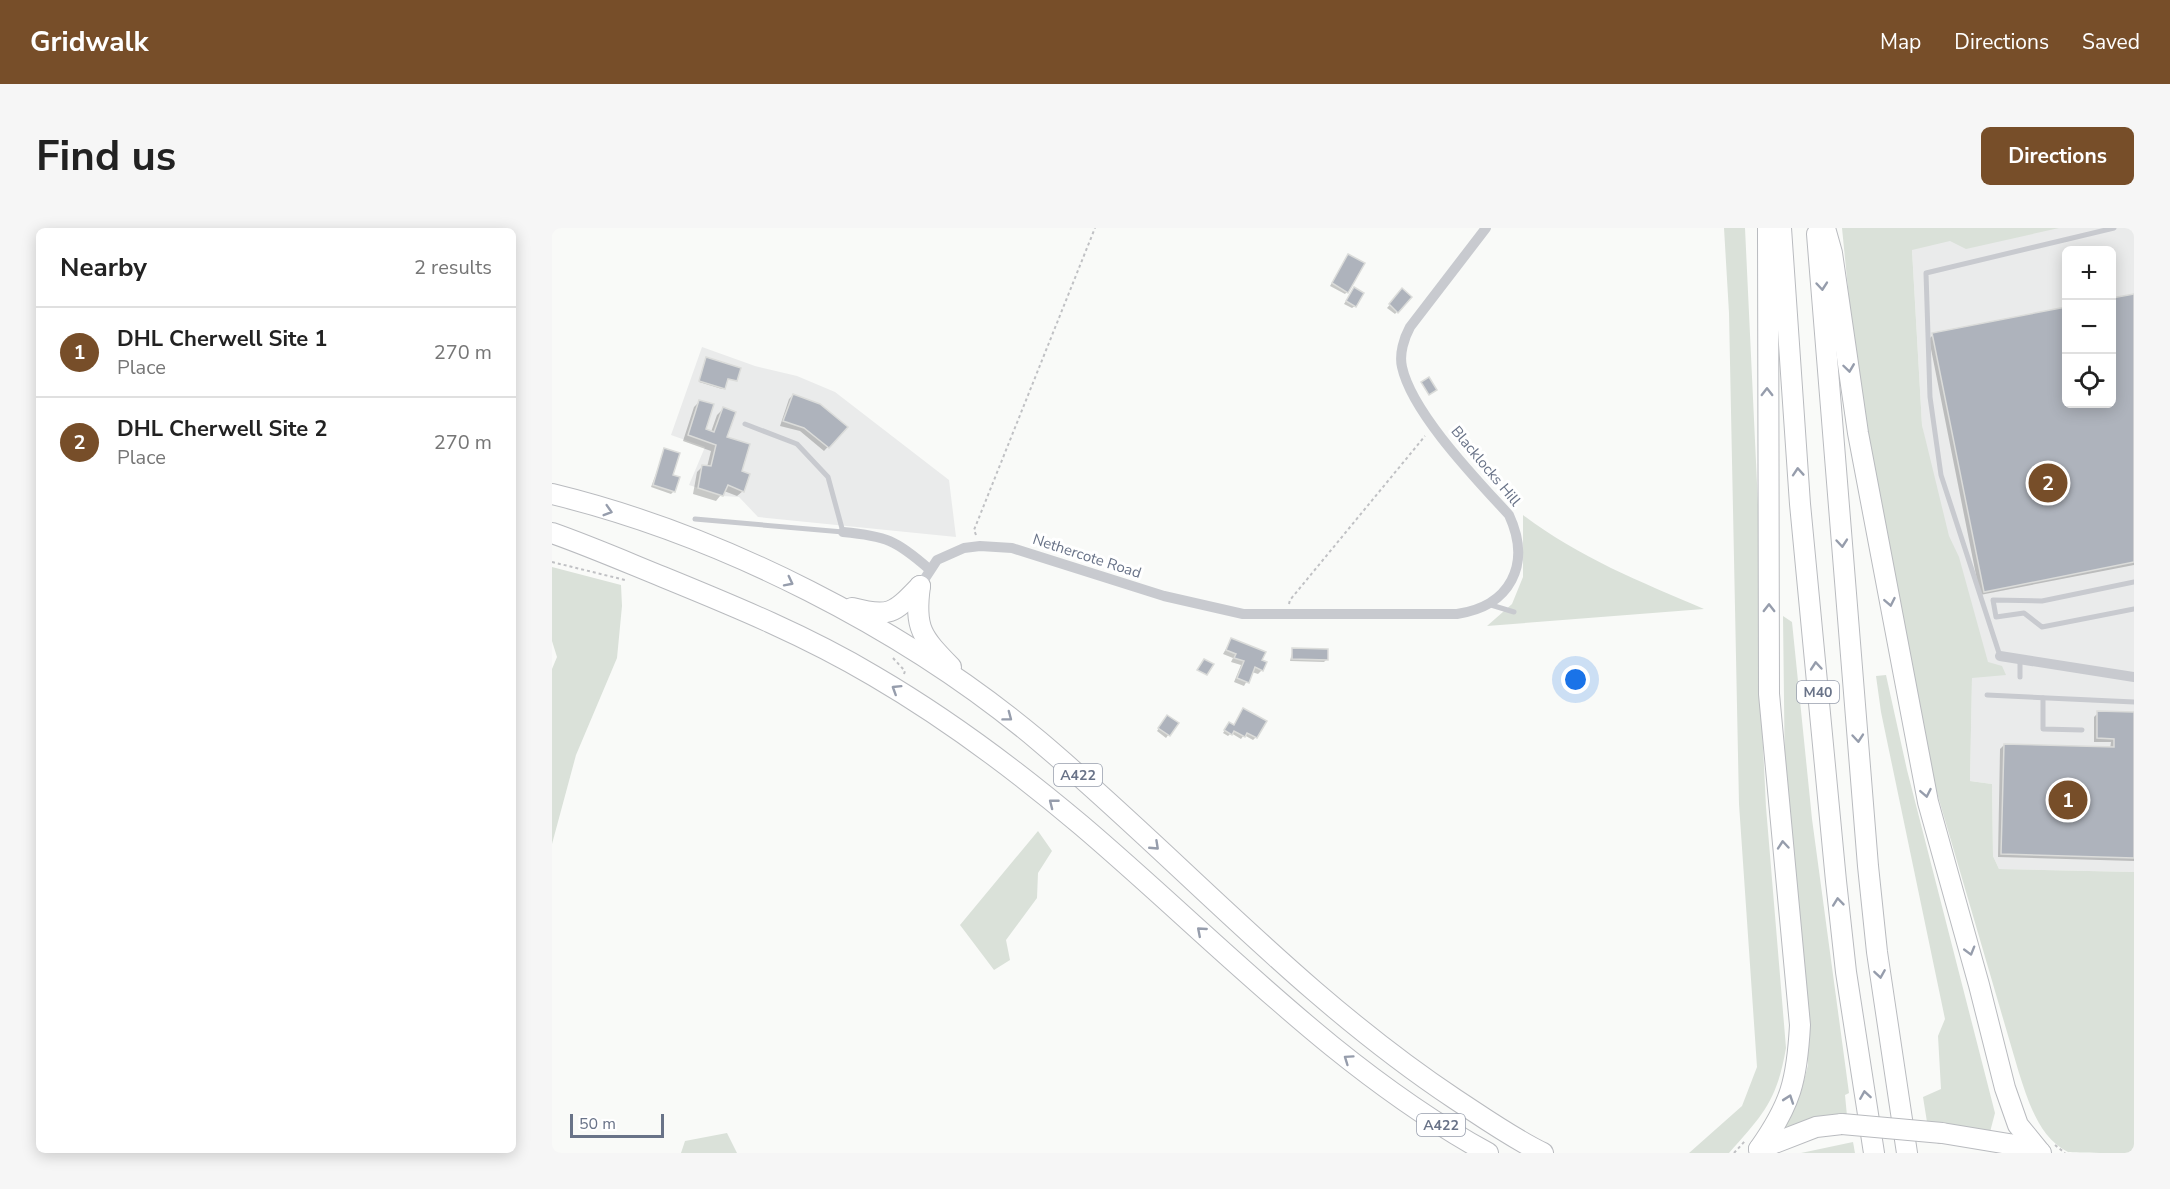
<!DOCTYPE html>
<meta charset="utf-8">
<style>
:root{--surface:#fff;--page:#f6f6f6;--text:#222;--muted:#767676;--line:#e0e0e0;--accent:#774e29}
body{margin:0;font-family:"Nunito Sans",sans-serif;background:var(--page);color:var(--text)}
.controls{position:absolute;right:18px;top:18px;display:grid;overflow:hidden;border-radius:9px;box-shadow:0 3px 15px #0003}
.controls button{width:54px;height:54px;display:grid;place-items:center;padding:0;border:0;border-bottom:2px solid var(--line);background:var(--surface);color:var(--text);font:30px sans-serif}
.scale{position:absolute;left:18px;bottom:15px;width:94px;box-sizing:border-box;padding-left:6px;border:3px solid #697388;border-top:0;font-size:16px;line-height:21px;white-space:nowrap;color:#697388;-webkit-text-stroke:4px #fff;paint-order:stroke}
.you{position:absolute;left:1024px;top:452px;width:21px;height:21px;margin:-15px;border:4px solid #fff;border-radius:50%;background:#1a73e8;box-shadow:0 0 0 9px #1a73e833}
.badge{display:grid;place-items:center;width:39px;height:39px;border-radius:50%;background:var(--accent);color:#fff;font-size:20px;font-weight:700}
.pin{position:absolute;translate:-50% -50%;border:3px solid #fff;box-shadow:0 2px 6px #0006}
.list{margin:0;padding:0;list-style:none}
h2{display:flex;justify-content:space-between;align-items:center;height:78px;margin:0;padding:0 24px;font-size:26px}
h2 small{font-size:20px;font-weight:400;color:var(--muted)}
.list li{display:grid;grid-template-columns:39px 1fr auto;gap:18px;align-items:center;box-sizing:border-box;height:90px;padding:0 24px;border-top:2px solid var(--line)}
.list b{display:block;font-size:22px;white-space:nowrap}
.list p{margin:0;font-size:20px;white-space:nowrap;color:var(--muted)}
.list em{font-size:20px;font-style:normal;color:var(--muted)}
.icon{flex:none;width:33px;height:33px;fill:none;stroke:currentColor;stroke-width:2;stroke-linecap:round;stroke-linejoin:round}
.map{position:relative;flex:none;width:1582px;height:925px;overflow:hidden;border-radius:9px}
header{display:flex;align-items:center;gap:36px;box-sizing:border-box;height:84px;padding:0 30px;background:var(--accent);color:#fff}
header strong{font-size:28px}
nav{display:flex;gap:33px;margin-inline-start:auto;font-size:21px}
.intro{display:flex;align-items:center;justify-content:space-between;box-sizing:border-box;height:144px;padding:0 36px}
h1{margin:0;font-size:42px}
.button{padding:15px 27px;border-radius:9px;background:var(--accent);color:#fff;font-size:21px;font-weight:700}
main{display:flex;gap:36px;padding:0 36px}
aside{flex:1;background:var(--surface);border-radius:9px;box-shadow:0 3px 15px #0003}
.map>svg:first-child{display:block}
.built{fill:#eaebeb;fill-rule:evenodd}
.green{fill:#dae1d9}
.shadow{fill:#0003}
.building{fill:#aeb3bc;stroke:#dbdcda;stroke-width:1.5}
.lines{fill:none;stroke-linecap:round;stroke-linejoin:round}
.highway-casing{stroke:#b9bbbf;stroke-width:22}
.path{stroke:#c0c1c4;stroke-width:2;stroke-dasharray:3 3;stroke-linecap:butt}
.lane{stroke:#c8cacf;stroke-width:5}
.street{stroke:#c8cacf;stroke-width:10}
.highway{stroke:#fff;stroke-width:20}
.highway-bridge-casing{stroke:#b9bbbf;stroke-width:22;stroke-linecap:butt}
.highway-bridge{stroke:#fff;stroke-width:20}
.oneway{stroke:#969dac}
.labels{text-anchor:middle;dominant-baseline:central;stroke-width:6;stroke-linejoin:round;paint-order:stroke}
.shield{fill:#fff;stroke:#969dac;stroke-width:1.5}
.shield-label{font-size:14px;font-weight:bold;fill:#697388}
.street-label{font-size:15px;fill:#697388;stroke:#fff}
</style>
<header>
<strong>Gridwalk</strong>
<nav><a>Map</a><a>Directions</a><a>Saved</a></nav>
</header>
<div class="intro"><h1>Find us</h1><a class="button">Directions</a></div>
<main>
<aside>
<h2>Nearby<small>2 results</small></h2>
<ul class="list">
<li><span class="badge">1</span><div><b>DHL Cherwell Site 1</b><p>Place</p></div><em>270 m</em></li>
<li><span class="badge">2</span><div><b>DHL Cherwell Site 2</b><p>Place</p></div><em>270 m</em></li>
</ul>
</aside>
<div class="map">
<svg width="1582" height="925" viewBox="0 0 1582 925">
<rect width="100%" height="100%" fill="#f9faf8"/>
<g class="built">
<path d="M 1317,0 L 1582,0 L 1582,644 L 1447,641 L 1441,628 L 1440,556 L 1418,553 L 1420,449 L 1370,197 L 1360,22 ZM 1514,22 L 1560,22 L 1560,176 L 1514,176 Z"/>
<path d="M 150,119 L 203,138 L 245,148 L 283,164 L 397,252 L 404,309 L 206,289 L 187,269 L 171,268 L 137,257 L 153,219 L 119,207 Z"/>
</g>
<g class="green">
<path d="M 1172,0 L 1193,0 L 1208,319 L 1208,457 L 1214,579 L 1234,820 C 1225,872 1212,886 1177,925 L 1137,925 L 1190,878 L 1205,839 L 1187,576 L 1177,85 Z"/>
<path d="M 1290,0 L 1507,0 L 1414,21 L 1398,13 L 1360,22 L 1370,197 L 1397,308 L 1407,329 L 1436,434 L 1450,438 L 1454,447 L 1420,450 L 1418,553 L 1440,556 L 1441,628 L 1447,641 L 1582,644 L 1582,925 C 1570,925 1524,925 1516,924 C 1487,910 1476,873 1467,845 L 1383,558 L 1326,273 L 1302,121 Z"/>
<path d="M 971,287 C 1028,330 1087,353 1152,381 L 935,398 L 960,376 L 971,349 Z"/>
<path d="M 0,339 L 69,357 L 70,378 L 65,430 L 24,527 L 0,616 L 0,441 L 5,429 L 0,413 Z"/>
<path d="M 1231,388 L 1240,394 L 1260,591 L 1297,865 L 1293,867 L 1295,888 L 1229,903 L 1249,864 L 1256,837 L 1233,555 Z"/>
<path d="M 1334,447 L 1355,542 L 1443,885 L 1438,904 L 1375,894 L 1371,869 L 1389,861 L 1386,808 L 1393,791 L 1329,484 L 1324,448 Z"/>
<path d="M 486,603 L 500,623 L 486,645 L 485,670 L 454,712 L 458,732 L 442,742 L 408,697 Z"/>
<path d="M 175,905 L 185,925 L 129,925 L 133,913 Z"/>
<path d="M 1301,914 L 1303,925 L 1249,925 Z"/>
</g>
<g class="shadow">
<path d="M 794,30 L 795,64 L 793,66 L 778,58 Z"/>
<path d="M 850,62 L 858,69 L 843,86 L 835,80 Z"/>
<path d="M 800,63 L 803,78 L 800,80 L 792,76 Z"/>
<path d="M 1582,67 L 1582,337 L 1428,367 L 1377,111 L 1381,107 L 1514,80 L 1514,176 L 1560,176 L 1560,71 Z"/>
<path d="M 153,132 L 184,152 L 174,151 L 170,161 L 147,154 Z"/>
<path d="M 241,167 L 294,199 L 272,223 L 248,203 L 228,198 L 237,171 Z"/>
<path d="M 148,173 L 152,202 L 159,204 L 165,187 L 171,181 L 173,210 L 188,244 L 191,263 L 185,268 L 172,263 L 164,273 L 141,266 L 145,244 L 151,238 L 155,239 L 159,223 L 131,213 L 142,179 Z"/>
<path d="M 113,222 L 122,263 L 119,266 L 99,259 Z"/>
<path d="M 679,412 L 708,433 L 710,442 L 706,446 L 700,444 L 692,458 L 682,454 L 689,437 L 679,434 L 681,430 L 671,426 Z"/>
<path d="M 741,421 L 775,431 L 772,434 L 738,433 Z"/>
<path d="M 1546,485 L 1582,485 L 1582,633 L 1446,629 L 1448,521 L 1452,517 L 1558,521 L 1559,514 L 1542,514 L 1542,489 Z"/>
<path d="M 613,491 L 625,495 L 614,510 L 605,503 Z"/>
<path d="M 677,496 L 704,509 L 701,512 L 692,507 L 689,511 L 679,505 L 676,508 L 671,505 Z"/>
</g>
<g class="building">
<path d="M 796,26 L 813,35 L 796,65 L 780,55 Z"/>
<path d="M 802,59 L 812,65 L 804,79 L 794,73 Z"/>
<path d="M 850,60 L 860,69 L 846,85 L 837,76 Z"/>
<path d="M 1582,66 L 1582,334 L 1432,364 L 1380,105 L 1514,79 L 1514,176 L 1560,176 L 1560,70 Z"/>
<path d="M 154,129 L 189,140 L 185,153 L 176,151 L 173,161 L 147,153 Z"/>
<path d="M 877,149 L 885,162 L 877,167 L 869,154 Z"/>
<path d="M 241,166 L 268,176 L 296,199 L 277,220 L 252,200 L 231,193 Z"/>
<path d="M 147,172 L 162,176 L 154,201 L 162,204 L 171,179 L 184,184 L 175,209 L 198,216 L 190,243 L 198,246 L 192,264 L 176,257 L 171,268 L 146,260 L 150,237 L 159,238 L 164,217 L 136,207 Z"/>
<path d="M 112,220 L 128,225 L 121,247 L 128,249 L 123,264 L 101,257 Z"/>
<path d="M 679,410 L 714,424 L 710,432 L 715,434 L 711,443 L 703,439 L 697,455 L 685,450 L 692,433 L 682,430 L 684,426 L 674,422 Z"/>
<path d="M 740,420 L 776,421 L 776,432 L 740,431 Z"/>
<path d="M 652,431 L 662,436 L 655,447 L 645,442 Z"/>
<path d="M 691,480 L 715,493 L 705,510 L 695,505 L 693,509 L 682,503 L 680,507 L 672,502 L 677,494 L 682,497 Z"/>
<path d="M 1545,483 L 1582,484 L 1582,630 L 1449,626 L 1452,516 L 1562,519 L 1562,511 L 1545,510 Z"/>
<path d="M 615,487 L 627,495 L 618,508 L 606,500 Z"/>
</g>
<g class="lines">
<defs>
<g id="highway">
<path d="M 1229,0 L 1248,276 L 1284,653 L 1294,744 L 1322,925"/>
<path d="M 1273,0 L 1280,25 L 1306,205 L 1376,574 L 1427,757 L 1453,860 L 1466,897 L 1488,924"/>
<path d="M 1265,6 L 1316,638 L 1325,724 L 1355,925"/>
<path d="M 0,266 C 169,307 354,401 487,513 C 628,632 748,768 903,871 C 932,890 960,910 991,925"/>
<path d="M 0,305 C 37,318 74,334 111,349 C 182,378 255,408 322,448 C 394,490 465,543 529,597 C 661,709 783,841 936,925"/>
<path d="M 368,358 C 362,401 370,409 399,439"/>
<path d="M 300,380 C 338,390 342,385 368,358"/>
<path d="M 1390,905 L 1457,916 L 1489,925"/>
<path d="M 1207,921 C 1239,876 1245,852 1248,797 L 1217,466 L 1216,0"/>
<path d="M 1207,921 L 1264,899 L 1290,896"/>
</g>
</defs>
<use href="#highway" class="highway-casing"/>
<g class="path">
<path d="M 424,307 L 422,302 L 543,0"/>
<path d="M 0,334 L 73,352"/>
<path d="M 737,376 L 738,372 L 873,208"/>
<path d="M 341,430 L 353,443 L 352,446"/>
<path d="M 1503,917 L 1513,925"/>
<path d="M 1182,925 L 1193,913"/>
</g>
<g class="lane">
<path d="M 143,291 L 291,304 L 276,249 L 245,216 L 193,196"/>
<path d="M 1582,354 L 1490,373 L 1441,372 L 1444,389 L 1472,385 L 1490,399 L 1582,381"/>
<path d="M 939,377 L 962,384"/>
<path d="M 1448,428 L 1389,247 L 1378,169 L 1374,45 L 1562,0"/>
<path d="M 1468,431 L 1468,449"/>
<path d="M 1435,467 L 1582,474"/>
<path d="M 1491,470 L 1491,501 L 1530,502"/>
</g>
<g class="street">
<path d="M 291,304 C 334,308 344,312 377,341"/>
<path d="M 368,358 L 385,332 L 412,320 L 428,318 L 460,320 L 612,368 L 691,386 L 905,386 C 958,378 980,337 957,287 C 925,252 860,185 850,139 C 847,126 852,110 858,99 L 934,0"/>
<path d="M 1448,428 L 1582,449"/>
</g>
<use href="#highway" class="highway"/>
<defs>
<path id="highway-bridge" d="M 1290,896 L 1390,905"/>
</defs>
<use href="#highway-bridge" class="highway-bridge-casing"/>
<use href="#highway-bridge" class="highway-bridge"/>
</g>
<defs><path id="oneway-chevron" d="M-2-3.5L2.5 0L-2 3.5" fill="none" stroke-width="1.6" stroke-linecap="round" stroke-linejoin="round" transform="scale(1.5)"/></defs>
<g class="oneway">
<use href="#oneway-chevron" transform="translate(1270 58) rotate(85)"/>
<use href="#oneway-chevron" transform="translate(1297 140) rotate(82)"/>
<use href="#oneway-chevron" transform="translate(1215 164) rotate(-90)"/>
<use href="#oneway-chevron" transform="translate(1246 244) rotate(-94)"/>
<use href="#oneway-chevron" transform="translate(56 283) rotate(17)"/>
<use href="#oneway-chevron" transform="translate(1290 315) rotate(85)"/>
<use href="#oneway-chevron" transform="translate(237 354) rotate(27)"/>
<use href="#oneway-chevron" transform="translate(1338 374) rotate(79)"/>
<use href="#oneway-chevron" transform="translate(1217 380) rotate(-90)"/>
<use href="#oneway-chevron" transform="translate(1264 438) rotate(-95)"/>
<use href="#oneway-chevron" transform="translate(344 461) rotate(-148)"/>
<use href="#oneway-chevron" transform="translate(456 489) rotate(37)"/>
<use href="#oneway-chevron" transform="translate(1306 510) rotate(85)"/>
<use href="#oneway-chevron" transform="translate(1374 565) rotate(79)"/>
<use href="#oneway-chevron" transform="translate(501 575) rotate(-142)"/>
<use href="#oneway-chevron" transform="translate(1231 617) rotate(-95)"/>
<use href="#oneway-chevron" transform="translate(603 618) rotate(43)"/>
<use href="#oneway-chevron" transform="translate(1286 674) rotate(-96)"/>
<use href="#oneway-chevron" transform="translate(649 703) rotate(-139)"/>
<use href="#oneway-chevron" transform="translate(1418 723) rotate(74)"/>
<use href="#oneway-chevron" transform="translate(1328 746) rotate(81)"/>
<use href="#oneway-chevron" transform="translate(796 831) rotate(-145)"/>
<use href="#oneway-chevron" transform="translate(1313 867) rotate(-99)"/>
<use href="#oneway-chevron" transform="translate(1237 871) rotate(-71)"/>
</g>
<g class="labels">
<g class="shield">
<rect x="1245" y="453" width="42" height="22" rx="4.5"/>
<rect x="502" y="536" width="48" height="22" rx="4.5"/>
<rect x="865" y="886" width="48" height="22" rx="4.5"/>
</g>
<g class="shield-label">
<text x="1266" y="464">M40</text>
<text x="526" y="547">A422</text>
<text x="889" y="897">A422</text>
</g>
<g class="street-label">
<text transform="translate(934 238) rotate(50)">Blacklocks Hill</text>
<text transform="translate(535 328) rotate(18)">Nethercote Road</text>
</g>
</g>
</svg>
<div class="controls">
<button>+</button>
<button>−</button>
<button><svg class="icon" aria-label="locate" viewBox="0 0 24 24"><circle cx="12" cy="12" r="6"/><path d="M12 2v4M12 18v4M2 12h4M18 12h4"/></svg></button>
</div>
<div class="scale">50 m</div>
<div class="you"></div>
<div class="pin badge" style="left:1516px;top:572px">1</div>
<div class="pin badge" style="left:1496px;top:255px">2</div>
</div>
</main>
